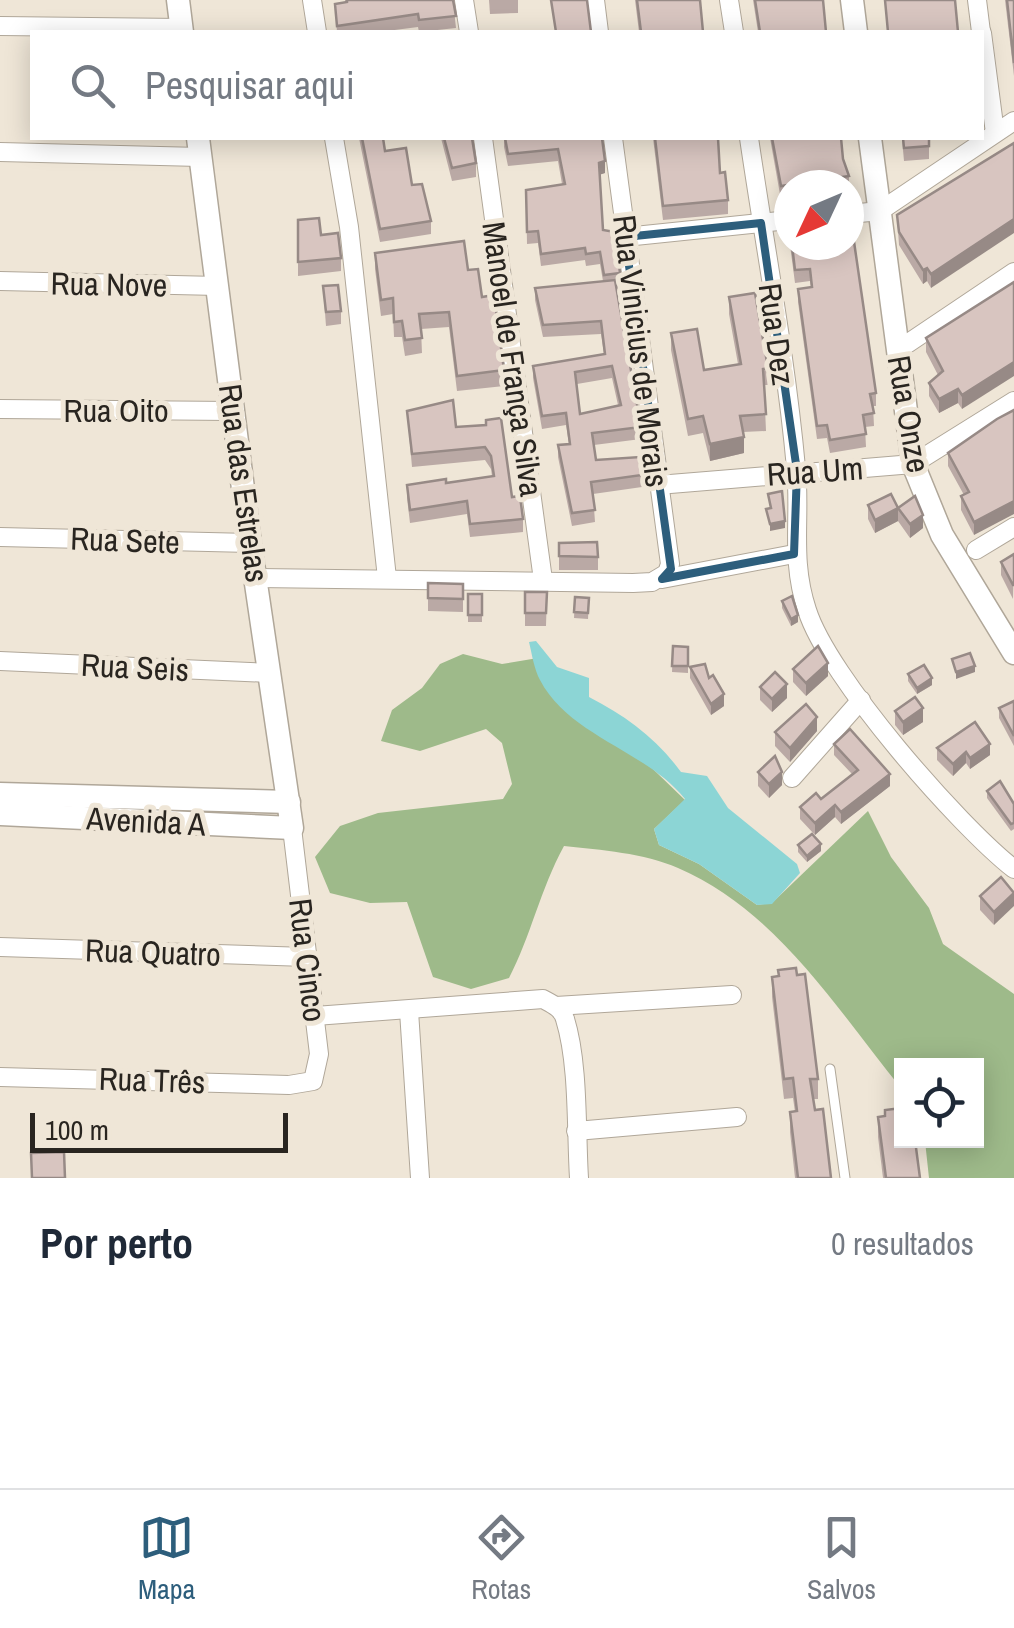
<!DOCTYPE html>
<html lang="pt">
<meta charset="utf-8">
<style>
:root{--surface:#fff;--page:#f2f2f3;--text:#1f2937;--muted:#747a83;--line:#e0e1e3;--accent:#2d5e7c}
body{margin:0;font-family:"Archivo Narrow",sans-serif;background:var(--page);color:var(--text)}
.controls{position:absolute;right:30px;bottom:30px;display:grid;overflow:hidden;border-radius:0px;box-shadow:0 5px 25px #0003}
.controls button{width:90px;height:90px;display:grid;place-items:center;padding:0;border:0;border-bottom:2px solid var(--line);background:var(--surface);color:var(--text);font:50px sans-serif}
.compass{position:absolute;left:774px;top:170px;width:90px;height:90px;border-radius:50%;background:var(--surface);box-shadow:0 5px 25px #0003;rotate:226deg}
.scale{position:absolute;left:30px;bottom:25px;width:258px;box-sizing:border-box;padding-left:10px;border:5px solid #292520;border-top:0;font-size:28px;line-height:35px;white-space:nowrap;color:#292520;-webkit-text-stroke:8px #efe6d7;paint-order:stroke}
.list{margin:0;padding:0;list-style:none}
h2{display:flex;justify-content:space-between;align-items:center;height:130px;margin:0;padding:0 40px;font-size:42px}
h2 small{font-size:32px;font-weight:400;color:var(--muted)}
.icon{flex:none;width:55px;height:55px;fill:none;stroke:currentColor;stroke-width:2;stroke-linecap:round;stroke-linejoin:round}
.map{position:relative;flex:none;width:1014px;height:1178px;overflow:hidden}
.search{position:absolute;background:var(--surface);box-shadow:0 5px 25px #0003;left:30px;right:30px;top:30px;height:110px;display:flex;align-items:center;gap:25px;box-sizing:border-box;padding:0 35px;border-radius:0px;color:var(--muted);font-size:38px}
.sheet{height:310px;background:var(--surface)}
nav{display:flex;justify-content:space-around;align-items:center;box-sizing:border-box;height:140px;border-top:2px solid var(--line);background:var(--surface);font-size:28px;color:var(--muted)}
nav a{display:grid;justify-items:center;gap:5px}
nav .on{color:var(--accent)}
.map>svg:first-child{display:block}
.forest{fill:#9eba8a}
.water{fill:#8cd5d5}
.lines{fill:none;stroke-linecap:round;stroke-linejoin:round}
.service-casing{stroke:#b0a799;stroke-width:11}
.minor-casing{stroke:#b0a799;stroke-width:20}
.tertiary-casing{stroke:#b0a799;stroke-width:25}
.service{stroke:#fff;stroke-width:9}
.minor{stroke:#fff;stroke-width:18}
.tertiary{stroke:#fff;stroke-width:22}
.wall{fill:#baa9a5;fill-rule:evenodd}
.shaded-wall{fill:#978a86}
.building{fill:#d8c5c0;stroke:#978a86;stroke-width:2.5;fill-rule:evenodd}
.marked{fill:none;stroke:#2d5e7c;stroke-width:8;stroke-linejoin:round}
.labels{text-anchor:middle;dominant-baseline:central;stroke-width:10;stroke-linejoin:round;paint-order:stroke}
.street-label{font-size:32px;fill:#292520;stroke:#efe6d7}
</style>
<div class="map">
<svg width="1014" height="1178" viewBox="0 0 1014 1178">
<rect width="100%" height="100%" fill="#efe6d7"/>
<path class="forest" d="M 463,654 L 502,664 L 538,658 L 685,800 L 654,829 L 659,845 L 699,864 L 757,905 L 772,903 L 868,811 L 891,857 L 929,908 L 943,944 L 1014,994 L 1014,1178 L 929,1178 L 925,1141 L 976,1140 L 976,1066 L 902,1066 L 901,1088 C 836,1008 776,910 678,868 C 644,853 601,850 564,846 C 540,890 531,936 509,978 L 471,989 L 433,977 L 407,902 L 370,903 L 330,893 L 315,857 L 340,826 L 378,813 L 503,799 L 512,784 L 502,743 L 486,729 L 420,751 L 381,741 L 392,710 L 422,688 L 440,664 Z"/>
<path class="water" d="M 536,641 L 557,667 L 589,678 L 589,697 C 626,716 656,738 681,772 L 707,776 L 728,808 L 797,864 L 800,873 L 772,904 L 757,905 L 699,864 L 659,845 L 654,829 L 685,799 C 646,750 570,737 540,680 C 534,669 532,654 529,642 Z"/>
<g class="lines">
<defs>
<path id="service" d="M 830,1069 L 845,1178"/>
<g id="minor">
<path d="M 312,0 L 317,32"/>
<path d="M 464,0 L 469,32"/>
<path d="M 595,0 L 599,32"/>
<path d="M 729,0 L 734,32"/>
<path d="M 977,0 L 981,32"/>
<path d="M 0,26 L 181,28"/>
<path d="M 982,33 L 995,133"/>
<path d="M 334,138 L 349,227 L 387,578"/>
<path d="M 483,138 L 543,580"/>
<path d="M 749,138 C 765,247 786,358 796,468 C 801,518 790,559 807,610 C 828,677 958,825 1014,869"/>
<path d="M 0,152 L 200,157"/>
<path d="M 849,214 L 880,211 L 1014,121"/>
<path d="M 625,237 L 789,220"/>
<path d="M 0,281 L 218,286"/>
<path d="M 898,350 L 1014,272"/>
<path d="M 0,409 L 232,411"/>
<path d="M 658,485 L 913,464 L 1014,401"/>
<path d="M 0,537 L 250,543"/>
<path d="M 976,550 L 1014,527"/>
<path d="M 258,578 L 633,583 L 652,582 L 667,573 L 670,564 L 613,138"/>
<path d="M 662,579 L 794,554"/>
<path d="M 0,661 L 270,673"/>
<path d="M 792,778 L 861,700"/>
<path d="M 0,947 L 306,957"/>
<path d="M 556,1006 L 732,995"/>
<path d="M 409,1011 L 420,1178"/>
<path d="M 315,1016 L 543,999 C 552,1004 562,1008 565,1019 C 579,1064 576,1131 579,1178"/>
<path d="M 0,1077 L 289,1085 L 313,1081 L 319,1054 L 292,828"/>
<path d="M 576,1131 L 737,1117"/>
</g>
<g id="tertiary">
<path d="M 178,0 L 182,32"/>
<path d="M 852,0 L 856,32"/>
<path d="M 870,138 L 913,464 L 942,535 L 1014,653"/>
<path d="M 0,794 L 289,802"/>
<path d="M 0,814 L 292,828 L 250,543 L 198,138"/>
</g>
</defs>
<use href="#service" class="service-casing"/>
<use href="#minor" class="minor-casing"/>
<use href="#tertiary" class="tertiary-casing"/>
<use href="#service" class="service"/>
<use href="#minor" class="minor"/>
<use href="#tertiary" class="tertiary"/>
</g>
<g class="wall">
<path d="M 345,0 L 453,0 L 456,28 L 419,32 L 418,27 L 379,32 L 337,32 L 335,4 L 345,3 Z"/>
<path d="M 489,0 L 518,0 L 518,13 L 490,14 Z"/>
<path d="M 635,0 L 700,0 L 703,32 L 639,32 Z"/>
<path d="M 753,0 L 823,0 L 826,32 L 758,32 Z"/>
<path d="M 1005,0 L 1014,0 L 1014,76 Z"/>
<path d="M 359,138 L 383,138 L 385,151 L 412,185 L 431,221 L 431,234 L 380,242 Z"/>
<path d="M 441,138 L 472,138 L 476,163 L 476,177 L 452,181 Z"/>
<path d="M 504,138 L 602,138 L 605,173 L 600,174 L 603,230 L 620,273 L 620,285 L 616,285 L 641,427 L 641,439 L 594,445 L 596,460 L 642,475 L 642,487 L 593,494 L 595,522 L 572,526 L 558,457 L 558,445 L 569,444 L 566,425 L 542,429 L 533,378 L 533,366 L 604,354 L 601,334 L 543,337 L 535,300 L 535,288 L 603,281 L 600,264 L 586,266 L 585,260 L 541,266 L 538,243 L 527,244 L 526,190 L 562,184 L 558,161 L 508,166 L 504,147 ZM 612,378 L 618,405 L 580,414 L 577,384 Z"/>
<path d="M 653,138 L 718,138 L 720,173 L 728,200 L 728,214 L 663,220 Z"/>
<path d="M 770,138 L 841,138 L 843,159 L 849,176 L 849,185 L 789,185 L 789,198 L 781,200 Z"/>
<path d="M 902,138 L 929,138 L 929,159 L 904,161 Z"/>
<path d="M 1014,143 L 931,288 L 927,281 L 923,284 L 899,245 L 897,215 Z"/>
<path d="M 298,220 L 341,258 L 341,271 L 298,276 Z"/>
<path d="M 790,245 L 849,245 L 876,393 L 876,406 L 873,406 L 874,426 L 865,427 L 866,447 L 830,453 L 827,438 L 817,439 L 798,302 L 798,289 L 811,287 L 810,281 L 795,283 Z"/>
<path d="M 375,253 L 468,270 L 482,297 L 504,370 L 504,386 L 457,391 L 449,327 L 421,329 L 422,353 L 405,356 L 402,337 L 394,337 L 393,314 L 381,316 L 375,269 Z"/>
<path d="M 1014,282 L 962,409 L 958,403 L 939,413 L 929,396 L 929,383 L 938,375 L 926,352 L 926,338 Z"/>
<path d="M 323,286 L 341,311 L 341,324 L 326,326 Z"/>
<path d="M 729,297 L 768,368 L 768,385 L 764,385 L 766,431 L 743,432 L 744,453 L 710,461 L 703,433 L 688,436 L 671,350 L 671,333 L 704,370 L 738,364 L 729,314 Z"/>
<path d="M 407,411 L 456,427 L 486,425 L 512,497 L 523,519 L 523,532 L 470,537 L 467,514 L 410,523 L 407,498 L 407,485 L 446,483 L 492,476 L 491,469 L 485,460 L 412,467 Z"/>
<path d="M 997,419 L 974,535 L 961,510 L 961,496 L 964,495 L 948,466 L 948,453 Z"/>
<path d="M 868,505 L 898,508 L 923,528 L 910,538 L 898,521 L 875,533 L 868,519 Z"/>
<path d="M 559,543 L 598,557 L 598,570 L 559,570 Z"/>
<path d="M 1014,554 L 1013,599 L 1001,575 L 1001,562 Z"/>
<path d="M 428,583 L 463,584 L 463,612 L 428,611 Z"/>
<path d="M 525,592 L 547,592 L 546,626 L 525,626 Z"/>
<rect x="468" y="594" width="14" height="28"/>
<path d="M 575,597 L 589,598 L 588,619 L 574,618 Z"/>
<path d="M 782,601 L 798,622 L 791,626 L 782,608 Z"/>
<path d="M 673,646 L 688,647 L 688,673 L 672,672 Z"/>
<path d="M 690,667 L 709,678 L 724,706 L 711,715 L 690,678 Z"/>
<path d="M 793,669 L 828,676 L 806,696 L 793,682 Z"/>
<path d="M 908,674 L 932,685 L 917,694 L 908,681 Z"/>
<path d="M 760,687 L 787,698 L 772,712 L 760,700 Z"/>
<path d="M 1014,701 L 1014,746 L 999,718 L 999,708 Z"/>
<path d="M 895,711 L 923,722 L 903,735 L 895,725 Z"/>
<path d="M 817,731 L 790,762 L 775,746 L 775,732 Z"/>
<path d="M 834,744 L 890,786 L 841,824 L 835,817 L 815,835 L 800,819 L 800,807 L 821,799 L 852,774 L 834,755 Z"/>
<path d="M 937,748 L 990,755 L 970,769 L 966,763 L 953,776 L 937,760 Z"/>
<path d="M 758,772 L 782,785 L 769,798 L 758,786 Z"/>
<path d="M 987,791 L 1014,804 L 1014,829 L 1011,831 L 987,798 Z"/>
<path d="M 798,845 L 821,851 L 807,862 L 798,852 Z"/>
<path d="M 1001,877 L 994,925 L 980,910 L 980,896 Z"/>
<path d="M 772,977 L 818,1079 L 818,1099 L 813,1099 L 831,1178 L 795,1178 L 790,1132 L 790,1112 L 795,1112 L 793,1098 L 784,1099 L 772,997 Z"/>
<path d="M 878,1117 L 920,1178 L 883,1178 L 878,1137 Z"/>
</g>
<g class="shaded-wall">
<path d="M 605,161 L 605,173 L 599,175 L 599,163 Z"/>
<path d="M 1014,219 L 1014,233 L 931,288 L 931,274 Z"/>
<path d="M 927,268 L 927,281 L 923,284 L 923,270 Z"/>
<path d="M 1014,362 L 1014,376 L 962,409 L 962,395 Z"/>
<path d="M 958,389 L 958,403 L 939,413 L 939,399 Z"/>
<path d="M 744,437 L 744,453 L 710,461 L 710,444 Z"/>
<path d="M 1014,501 L 1014,514 L 974,535 L 974,522 Z"/>
<path d="M 898,508 L 898,521 L 875,533 L 875,520 Z"/>
<path d="M 923,515 L 923,528 L 910,538 L 910,524 Z"/>
<path d="M 785,521 L 785,528 L 770,531 L 770,524 Z"/>
<path d="M 798,615 L 798,622 L 791,626 L 791,619 Z"/>
<path d="M 828,663 L 828,676 L 806,696 L 806,683 Z"/>
<path d="M 975,666 L 975,672 L 956,679 L 956,672 Z"/>
<path d="M 932,678 L 932,685 L 917,694 L 917,688 Z"/>
<path d="M 787,684 L 787,698 L 772,712 L 772,699 Z"/>
<path d="M 724,694 L 724,706 L 711,715 L 711,704 Z"/>
<path d="M 923,708 L 923,722 L 903,735 L 903,722 Z"/>
<path d="M 817,717 L 817,731 L 790,762 L 790,748 Z"/>
<path d="M 990,744 L 990,755 L 970,769 L 970,758 Z"/>
<path d="M 966,752 L 966,763 L 953,776 L 953,764 Z"/>
<path d="M 782,772 L 782,785 L 769,798 L 769,784 Z"/>
<path d="M 890,774 L 890,786 L 841,824 L 841,812 Z"/>
<path d="M 835,805 L 835,817 L 815,835 L 815,823 Z"/>
<path d="M 821,844 L 821,851 L 807,862 L 807,856 Z"/>
<path d="M 1014,893 L 1014,906 L 994,925 L 994,912 Z"/>
</g>
<g class="building">
<path d="M 347,0 L 453,0 L 456,16 L 419,20 L 418,14 L 337,26 L 335,4 L 347,2 Z"/>
<path d="M 551,0 L 587,0 L 591,32 L 556,32 Z"/>
<path d="M 637,0 L 700,0 L 703,32 L 641,32 Z"/>
<path d="M 755,0 L 823,0 L 826,32 L 760,32 Z"/>
<path d="M 885,0 L 955,0 L 958,32 L 888,32 Z"/>
<path d="M 1007,0 L 1014,0 L 1014,63 Z"/>
<path d="M 362,138 L 383,138 L 385,151 L 406,148 L 412,185 L 422,184 L 431,221 L 380,229 Z"/>
<path d="M 444,138 L 472,138 L 476,163 L 452,168 Z"/>
<path d="M 505,138 L 602,138 L 605,161 L 599,163 L 603,230 L 615,232 L 620,273 L 604,275 L 600,252 L 586,254 L 585,248 L 541,254 L 538,231 L 527,232 L 526,190 L 565,184 L 558,149 L 508,154 Z"/>
<path d="M 655,138 L 718,138 L 720,173 L 725,172 L 728,200 L 663,206 Z"/>
<path d="M 772,138 L 841,138 L 843,159 L 849,176 L 781,186 Z"/>
<path d="M 903,138 L 929,138 L 929,146 L 904,148 Z"/>
<path d="M 1014,143 L 1014,219 L 931,274 L 927,268 L 923,270 L 899,232 L 897,215 Z"/>
<path d="M 319,218 L 321,235 L 338,233 L 341,258 L 298,262 L 298,220 Z"/>
<path d="M 851,221 L 876,393 L 870,394 L 874,413 L 863,415 L 866,434 L 830,440 L 827,425 L 817,426 L 798,289 L 812,287 L 810,269 L 795,270 L 792,245 L 849,245 L 849,222 Z"/>
<path d="M 464,241 L 468,270 L 478,269 L 482,297 L 494,295 L 504,370 L 457,376 L 449,312 L 419,314 L 422,338 L 405,340 L 402,321 L 394,322 L 393,298 L 381,300 L 375,253 Z"/>
<path d="M 615,280 L 641,427 L 592,433 L 596,460 L 640,457 L 642,475 L 591,482 L 595,510 L 572,513 L 558,445 L 570,444 L 566,413 L 542,416 L 533,366 L 605,354 L 601,321 L 543,325 L 535,288 ZM 612,366 L 621,405 L 580,414 L 575,372 Z"/>
<path d="M 1014,282 L 1014,362 L 962,395 L 958,389 L 939,399 L 929,383 L 943,371 L 926,338 Z"/>
<path d="M 338,285 L 341,311 L 326,312 L 323,286 Z"/>
<path d="M 755,293 L 768,368 L 763,369 L 766,414 L 740,416 L 744,437 L 710,444 L 703,416 L 688,419 L 671,333 L 697,329 L 704,370 L 741,364 L 729,297 Z"/>
<path d="M 453,400 L 456,427 L 486,425 L 486,420 L 501,418 L 512,497 L 520,496 L 523,519 L 470,524 L 467,501 L 410,510 L 407,485 L 446,479 L 446,483 L 494,476 L 491,456 L 485,447 L 412,454 L 407,411 Z"/>
<path d="M 1014,410 L 1014,501 L 974,522 L 961,496 L 969,492 L 948,453 L 997,419 Z"/>
<path d="M 782,491 L 785,521 L 770,524 L 766,509 L 771,508 L 768,494 Z"/>
<path d="M 891,494 L 898,508 L 875,520 L 868,505 Z"/>
<path d="M 915,496 L 923,515 L 910,524 L 898,508 Z"/>
<path d="M 597,542 L 598,557 L 559,556 L 559,543 Z"/>
<path d="M 1014,554 L 1014,585 L 1013,585 L 1001,562 Z"/>
<path d="M 428,583 L 463,584 L 463,599 L 428,598 Z"/>
<path d="M 525,592 L 547,592 L 546,613 L 525,613 Z"/>
<rect x="468" y="594" width="14" height="21"/>
<path d="M 792,596 L 798,615 L 791,619 L 782,601 Z"/>
<path d="M 575,597 L 589,598 L 588,613 L 574,612 Z"/>
<path d="M 673,646 L 688,647 L 688,666 L 672,666 Z"/>
<path d="M 818,646 L 828,663 L 806,683 L 793,669 Z"/>
<path d="M 970,653 L 975,666 L 956,672 L 952,659 Z"/>
<path d="M 705,664 L 709,678 L 713,675 L 724,694 L 711,704 L 690,667 Z"/>
<path d="M 924,665 L 932,678 L 917,688 L 908,674 Z"/>
<path d="M 775,672 L 787,684 L 772,699 L 760,687 Z"/>
<path d="M 915,697 L 923,708 L 903,722 L 895,711 Z"/>
<path d="M 1014,701 L 1014,736 L 999,708 Z"/>
<path d="M 806,704 L 817,717 L 790,748 L 775,732 Z"/>
<path d="M 975,722 L 990,744 L 970,758 L 966,752 L 953,764 L 937,748 Z"/>
<path d="M 850,729 L 890,774 L 841,812 L 835,805 L 815,823 L 800,807 L 816,793 L 821,799 L 858,770 L 834,744 Z"/>
<path d="M 775,756 L 782,772 L 769,784 L 758,772 Z"/>
<path d="M 1000,781 L 1014,804 L 1014,823 L 1011,824 L 987,791 Z"/>
<path d="M 812,834 L 821,844 L 807,856 L 798,845 Z"/>
<path d="M 1001,877 L 1014,893 L 994,912 L 980,896 Z"/>
<path d="M 796,968 L 797,975 L 805,974 L 818,1079 L 810,1079 L 815,1110 L 823,1109 L 831,1178 L 798,1178 L 790,1112 L 797,1111 L 793,1078 L 784,1079 L 772,977 L 779,976 L 778,970 Z"/>
<path d="M 902,1108 L 902,1140 L 915,1140 L 920,1178 L 886,1178 L 878,1117 L 885,1116 L 885,1110 Z"/>
<path d="M 64,1152 L 65,1178 L 32,1178 L 31,1153 Z"/>
</g>
<path class="marked" d="M 761,223 L 797,471 L 794,554 L 662,579 L 671,569 L 625,237 Z"/>
<g class="labels">
<g class="street-label">
<text transform="translate(109 284) rotate(1)">Rua Nove</text>
<text transform="translate(777 334) rotate(82)">Rua Dez</text>
<text transform="translate(641 351) rotate(83)">Rua Vinicius de Morais</text>
<text transform="translate(513 359) rotate(82)">Manoel de França Silva</text>
<text x="116" y="410">Rua Oito</text>
<text transform="translate(909 414) rotate(80)">Rua Onze</text>
<text transform="translate(815 471) rotate(-4)">Rua Um</text>
<text transform="translate(244 483) rotate(82)">Rua das Estrelas</text>
<text transform="translate(125 540) rotate(2)">Rua Sete</text>
<text transform="translate(135 667) rotate(3)">Rua Seis</text>
<text transform="translate(146 821) rotate(3)">Avenida A</text>
<text transform="translate(153 952) rotate(2)">Rua Quatro</text>
<text transform="translate(308 960) rotate(83)">Rua Cinco</text>
<text transform="translate(152 1080) rotate(2)">Rua Três</text>
</g>
</g>
</svg>
<div class="controls">
<button><svg class="icon" aria-label="locate" viewBox="0 0 24 24"><circle cx="12" cy="12" r="6"/><path d="M12 2v4M12 18v4M2 12h4M18 12h4"/></svg></button>
</div>
<svg class="compass" viewBox="-18 -18 36 36"><path d="M0-13l5 13h-10z" fill="#e53935"/><path d="M0 13l5-13h-10z" fill="#747a83"/></svg>
<div class="scale">100 m</div>
<div class="search"><svg class="icon" aria-label="search" viewBox="0 0 24 24"><circle cx="10" cy="10" r="6"/><path d="M15 15l6 6"/></svg>Pesquisar aqui</div>
</div>
<section class="sheet">
<h2>Por perto<small>0 resultados</small></h2>
<ul class="list">
</ul>
</section>
<nav>
<a class="on"><svg class="icon" aria-label="map" viewBox="0 0 24 24"><path d="M3 6l6-2 6 2 6-2v14l-6 2-6-2-6 2zM9 4v14M15 6v14"/></svg>Mapa</a>
<a><svg class="icon" aria-label="directions" viewBox="0 0 24 24"><path d="M12 3l9 9-9 9-9-9zM9 14v-3h6M13 9l2 2-2 2"/></svg>Rotas</a>
<a><svg class="icon" aria-label="saved" viewBox="0 0 24 24"><path d="M7 4h10v16l-5-4-5 4z"/></svg>Salvos</a>
</nav>
